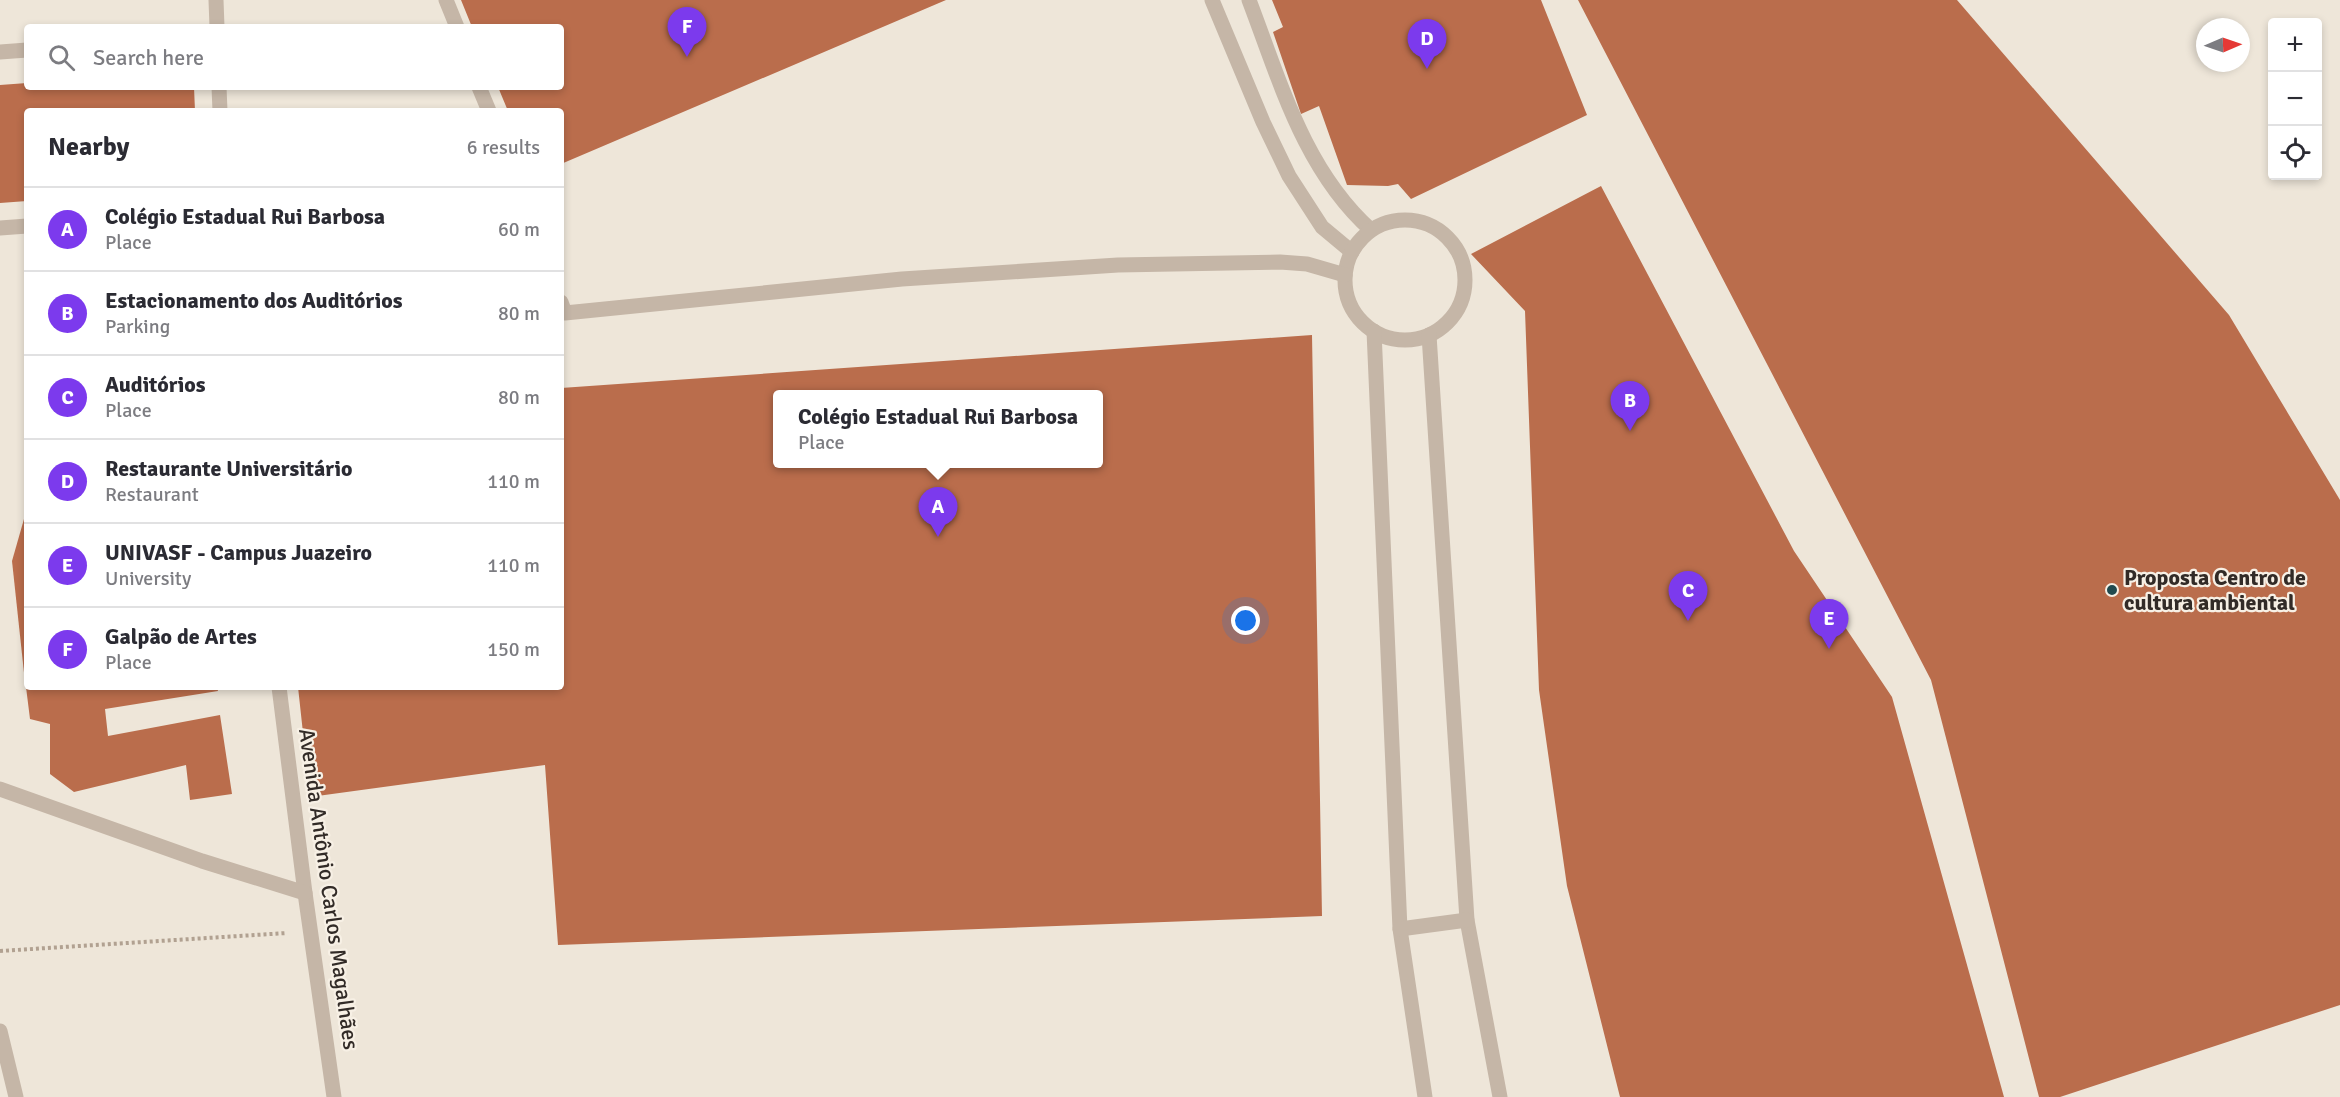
<!DOCTYPE html>
<meta charset="utf-8">
<style>
:root{--surface:#fff;--page:#f7f7f7;--text:#2b2b33;--muted:#7c7c81;--line:#e1e1e2;--accent:#7c3aed}
body{margin:0;font-family:Signika,sans-serif;background:var(--page);color:var(--text)}
.controls{position:absolute;right:18px;top:18px;display:grid;overflow:hidden;border-radius:6px;box-shadow:0 3px 9px #0003}
.controls button{width:54px;height:54px;display:grid;place-items:center;padding:0;border:0;border-bottom:2px solid var(--line);background:var(--surface);color:var(--text);font:30px sans-serif}
.compass{position:absolute;left:2196px;top:18px;width:54px;height:54px;border-radius:50%;background:var(--surface);box-shadow:0 3px 9px #0003;rotate:88deg}
.you{position:absolute;left:1246px;top:621px;width:21px;height:21px;margin:-15px;border:4px solid #fff;border-radius:50%;background:#1a73e8;box-shadow:0 0 0 9px #1a73e833}
.badge{display:grid;place-items:center;width:39px;height:39px;border-radius:50%;background:var(--accent);color:#fff;font-size:20px;font-weight:700}
.pin{position:absolute;translate:-50% -50px;filter:drop-shadow(0 2px 3px #0008)}
.pin::after{content:'';position:absolute;top:32px;width:21px;height:18px;background:inherit;clip-path:polygon(0 0,100% 0,50% 100%)}
.popup{position:absolute;left:773px;top:390px;width:330px;height:78px;box-sizing:border-box;display:grid;place-content:center;border-radius:6px;background:var(--surface);filter:drop-shadow(0 2px 4px #0005);font-size:20px;white-space:nowrap;color:var(--muted)}
.popup b{font-size:22px;color:var(--text)}
.popup::after{content:'';position:absolute;left:50%;top:100%;margin-left:-12px;border:12px solid transparent;border-top-color:var(--surface)}
.list{margin:0;padding:0;list-style:none}
h2{display:flex;justify-content:space-between;align-items:center;height:78px;margin:0;padding:0 24px;font-size:26px}
h2 small{font-size:20px;font-weight:400;color:var(--muted)}
.list li{display:grid;grid-template-columns:39px 1fr auto;gap:18px;align-items:center;box-sizing:border-box;height:84px;padding:0 24px;border-top:2px solid var(--line)}
.list b{display:block;font-size:22px;white-space:nowrap}
.list p{margin:0;font-size:20px;white-space:nowrap;color:var(--muted)}
.list em{font-size:20px;font-style:normal;color:var(--muted)}
.icon{flex:none;width:33px;height:33px;fill:none;stroke:currentColor;stroke-width:2;stroke-linecap:round;stroke-linejoin:round}
.map{position:relative;flex:none;width:2340px;height:1097px;overflow:hidden}
.search{position:absolute;background:var(--surface);box-shadow:0 3px 9px #0003;left:24px;top:24px;width:540px;height:66px;display:flex;align-items:center;gap:15px;box-sizing:border-box;padding:0 21px;border-radius:6px;color:var(--muted);font-size:22px}
.panel{position:absolute;background:var(--surface);box-shadow:0 3px 9px #0003;left:24px;top:108px;width:540px;height:582px;border-radius:6px}
.map>svg:first-child{display:block}
.building{fill:#ba6d4c;fill-rule:evenodd}
.lines{fill:none;stroke-linecap:round;stroke-linejoin:round}
.path{stroke:#b1a191;stroke-width:4;stroke-dasharray:3 3;stroke-linecap:butt}
.minor{stroke:#c5b6a7;stroke-width:15}
.poi-dot{fill:#204a4f;stroke:#f7f0e5;stroke-width:2}
.labels{text-anchor:middle;dominant-baseline:central;stroke-width:4.5;stroke-linejoin:round;paint-order:stroke}
.poi-label{font-size:22px;font-weight:bold;fill:#322b27;stroke:#f7f0e5;text-anchor:start}
.street-label{font-size:22px;fill:#322b27;stroke:#f7f0e5}
</style>
<div class="map">
<svg width="2340" height="1097" viewBox="0 0 2340 1097">
<rect width="100%" height="100%" fill="#eee6d9"/>
<g class="building">
<path d="M 461,0 L 946,0 L 561,164 L 561,111 L 508,111 L 498,87 L 561,87 L 561,27 L 472,27 Z"/>
<path d="M 1272,0 L 1541,0 L 1587,115 L 1411,199 L 1398,184 L 1388,186 L 1347,185 L 1319,106 L 1301,114 L 1273,32 L 1283,27 Z"/>
<path d="M 1578,0 L 1957,0 L 2229,315 L 2340,500 L 2340,1005 L 2060,1097 L 2039,1097 L 1931,680 Z"/>
<path d="M 27,83 L 27,87 L 194,87 L 195,111 L 27,111 L 27,201 L 0,203 L 0,85 Z"/>
<path d="M 1601,186 L 1794,551 L 1892,697 L 2004,1097 L 1620,1097 L 1567,886 L 1539,690 L 1525,311 L 1471,254 Z"/>
<path d="M 1312,335 L 1322,916 L 558,945 L 545,765 L 310,797 L 298,687 L 561,687 L 561,388 ZM 778,394 L 1098,394 L 1098,464 L 778,464 Z"/>
<path d="M 26,512 L 27,682 L 25,682 L 12,561 Z"/>
<path d="M 26,687 L 217,687 L 218,691 L 105,709 L 108,736 L 220,715 L 232,794 L 190,800 L 186,765 L 74,792 L 50,774 L 50,724 L 30,719 Z"/>
</g>
<g class="lines">
<path class="path" d="M 0,951 L 287,933"/>
<g class="minor">
<path d="M 216,0 L 217,27"/>
<path d="M 446,0 L 457,27"/>
<path d="M 1212,0 L 1263,122 L 1289,176 L 1322,227 L 1352,252"/>
<path d="M 1249,0 C 1280,81 1304,170 1371,230"/>
<path d="M 0,52 L 27,50"/>
<path d="M 219,87 L 220,111"/>
<path d="M 479,87 L 489,111"/>
<circle cx="1405" cy="280" r="60"/>
<path d="M 0,228 L 27,226"/>
<path d="M 561,302 L 565,313 L 902,279 L 1118,265 L 1280,262 L 1307,264 L 1345,275"/>
<path d="M 1374,331 L 1400,929 L 1425,1097"/>
<path d="M 1429,335 L 1467,920 L 1500,1097"/>
<path d="M 279,687 L 305,893 L 334,1097"/>
<path d="M 0,789 L 202,861 L 305,893"/>
<path d="M 1400,929 L 1467,920"/>
<path d="M 0,1031 L 16,1097"/>
</g>
</g>
<circle class="poi-dot" cx="2112" cy="590" r="6"/>
<g class="labels">
<g class="poi-label">
<text x="2124" y="577">Proposta Centro de<tspan x="2124" dy="25">cultura ambiental</tspan></text>
</g>
<g class="street-label">
<text transform="translate(329 889) rotate(82)">Avenida Antônio Carlos Magalhães</text>
</g>
</g>
</svg>
<div class="controls">
<button>+</button>
<button>−</button>
<button><svg class="icon" aria-label="locate" viewBox="0 0 24 24"><circle cx="12" cy="12" r="6"/><path d="M12 2v4M12 18v4M2 12h4M18 12h4"/></svg></button>
</div>
<svg class="compass" viewBox="-18 -18 36 36"><path d="M0-13l5 13h-10z" fill="#e53935"/><path d="M0 13l5-13h-10z" fill="#7c7c81"/></svg>
<div class="you"></div>
<div class="pin badge" style="left:938px;top:537px">A</div>
<div class="popup"><b>Colégio Estadual Rui Barbosa</b>Place</div>
<div class="pin badge" style="left:1630px;top:431px">B</div>
<div class="pin badge" style="left:1688px;top:621px">C</div>
<div class="pin badge" style="left:1427px;top:69px">D</div>
<div class="pin badge" style="left:1829px;top:649px">E</div>
<div class="pin badge" style="left:687px;top:57px">F</div>
<div class="search"><svg class="icon" aria-label="search" viewBox="0 0 24 24"><circle cx="10" cy="10" r="6"/><path d="M15 15l6 6"/></svg>Search here</div>
<section class="panel">
<h2>Nearby<small>6 results</small></h2>
<ul class="list">
<li><span class="badge">A</span><div><b>Colégio Estadual Rui Barbosa</b><p>Place</p></div><em>60 m</em></li>
<li><span class="badge">B</span><div><b>Estacionamento dos Auditórios</b><p>Parking</p></div><em>80 m</em></li>
<li><span class="badge">C</span><div><b>Auditórios</b><p>Place</p></div><em>80 m</em></li>
<li><span class="badge">D</span><div><b>Restaurante Universitário</b><p>Restaurant</p></div><em>110 m</em></li>
<li><span class="badge">E</span><div><b>UNIVASF - Campus Juazeiro</b><p>University</p></div><em>110 m</em></li>
<li><span class="badge">F</span><div><b>Galpão de Artes</b><p>Place</p></div><em>150 m</em></li>
</ul>
</section>
</div>
